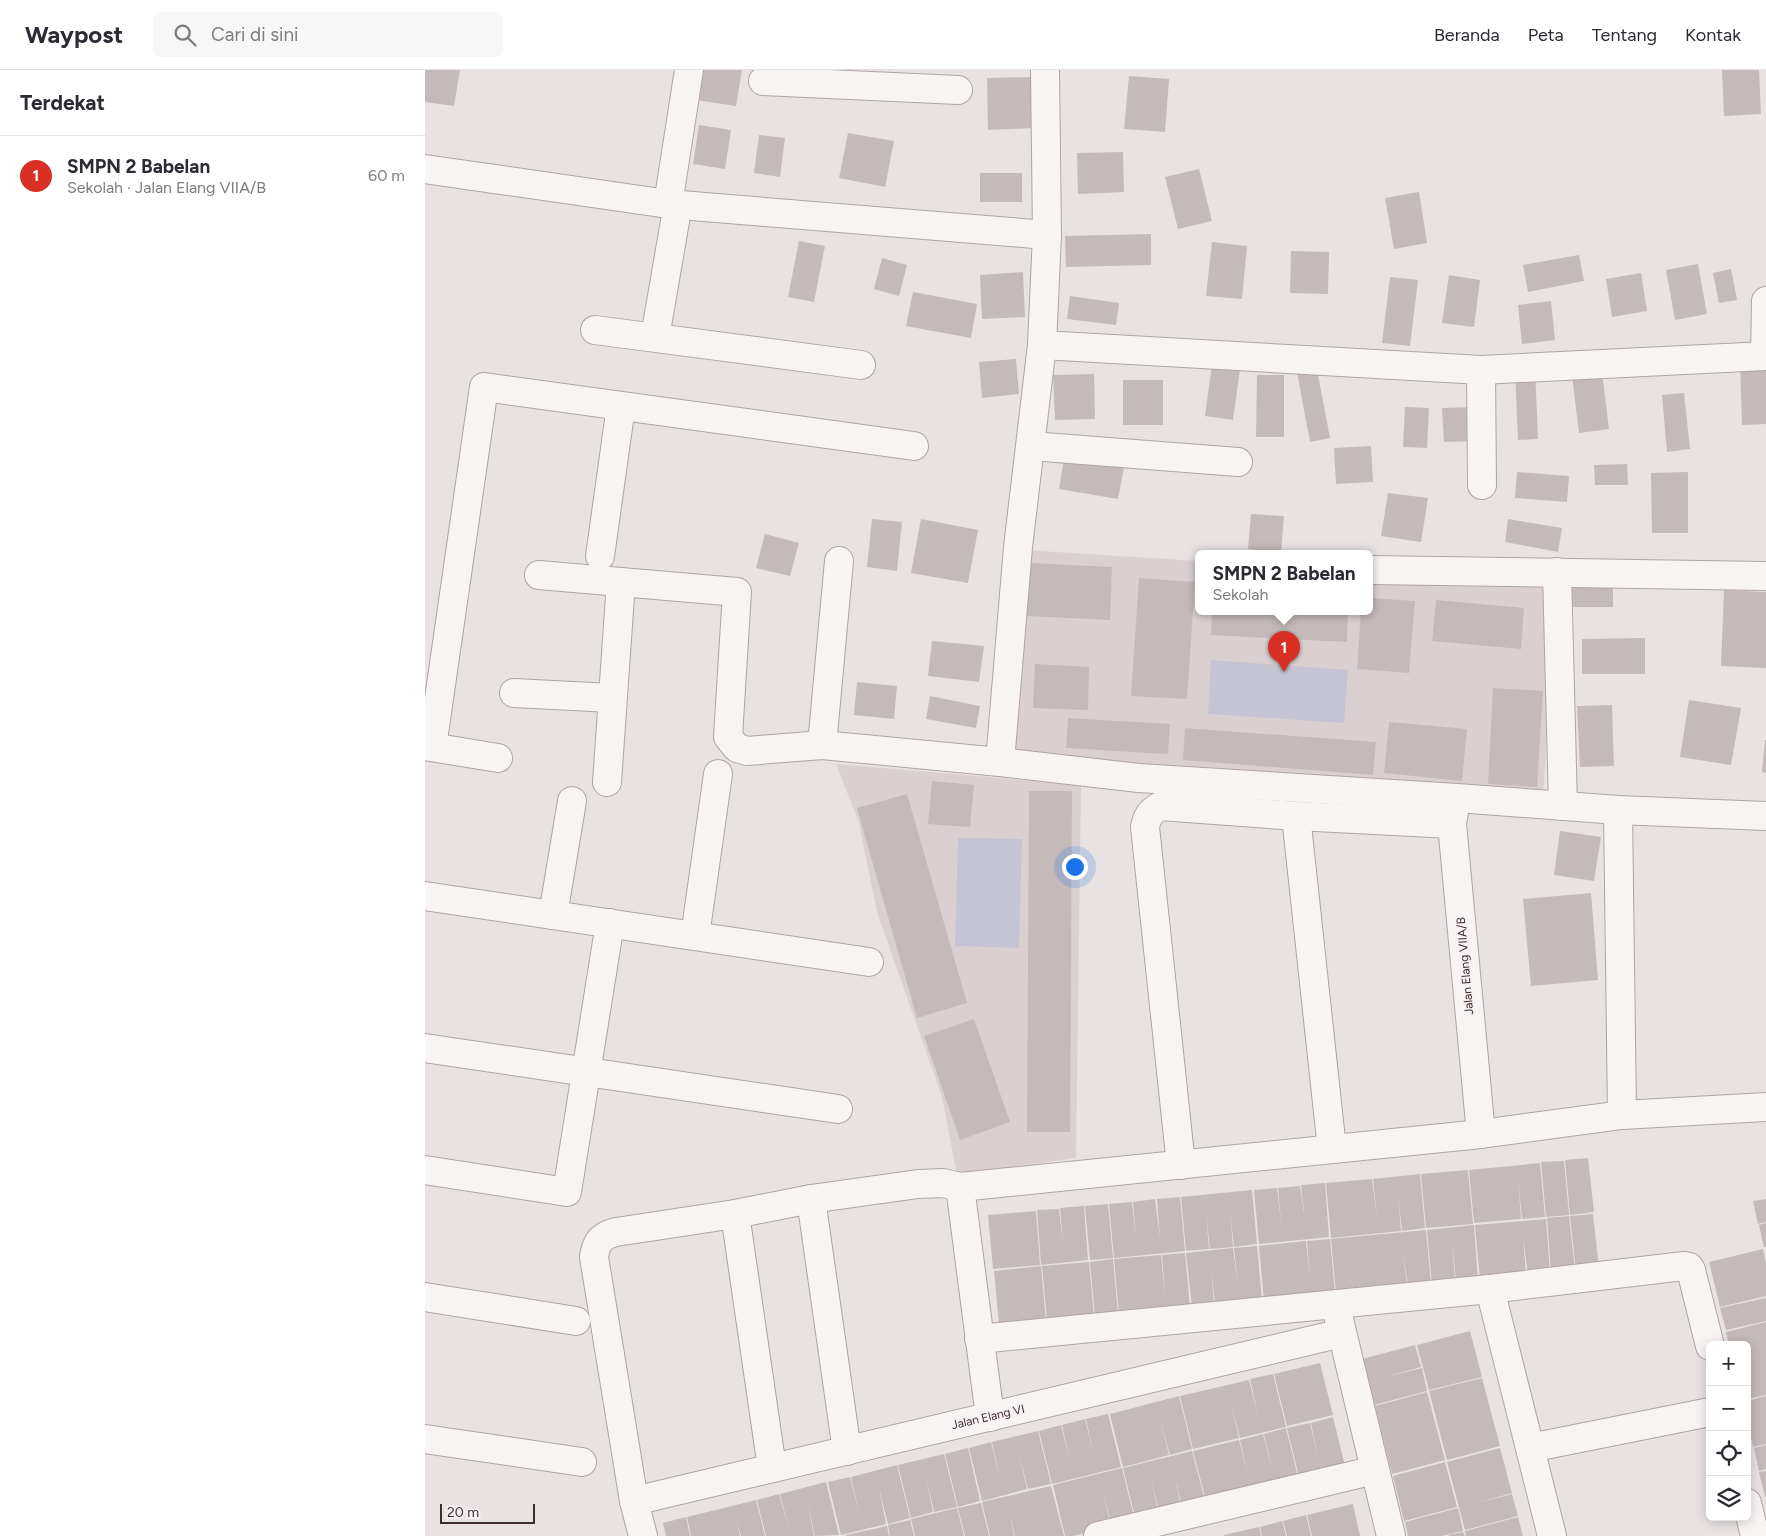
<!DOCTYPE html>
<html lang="id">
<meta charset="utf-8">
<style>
:root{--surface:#fff;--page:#f7f7f7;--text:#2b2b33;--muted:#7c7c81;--line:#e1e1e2;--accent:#d93025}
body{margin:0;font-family:Figtree,sans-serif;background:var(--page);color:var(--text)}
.controls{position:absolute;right:15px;bottom:15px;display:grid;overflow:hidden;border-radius:8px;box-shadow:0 2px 12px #0003}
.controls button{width:45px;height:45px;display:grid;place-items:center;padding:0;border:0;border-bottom:1px solid var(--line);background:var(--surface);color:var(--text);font:25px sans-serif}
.scale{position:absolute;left:15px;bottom:12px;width:95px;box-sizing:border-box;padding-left:5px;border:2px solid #3f2c2d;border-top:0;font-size:14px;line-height:18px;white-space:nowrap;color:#3f2c2d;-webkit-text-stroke:4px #f6f1f2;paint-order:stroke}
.you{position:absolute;left:649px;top:796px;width:18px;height:18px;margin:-12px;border:4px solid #fff;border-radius:50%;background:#1a73e8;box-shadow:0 0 0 8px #1a73e833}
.badge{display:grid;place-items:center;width:32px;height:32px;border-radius:50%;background:var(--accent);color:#fff;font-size:16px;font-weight:700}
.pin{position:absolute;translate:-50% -41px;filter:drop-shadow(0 1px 2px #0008)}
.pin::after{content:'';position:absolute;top:26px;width:18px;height:15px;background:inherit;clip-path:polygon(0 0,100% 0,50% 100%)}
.popup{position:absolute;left:770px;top:480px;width:178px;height:65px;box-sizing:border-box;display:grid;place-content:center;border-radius:8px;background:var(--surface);filter:drop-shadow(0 1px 4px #0005);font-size:16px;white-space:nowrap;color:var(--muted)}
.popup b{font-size:19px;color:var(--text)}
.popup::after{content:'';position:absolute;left:50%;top:100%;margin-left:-10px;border:10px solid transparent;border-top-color:var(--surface)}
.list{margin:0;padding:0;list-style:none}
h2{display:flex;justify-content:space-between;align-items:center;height:65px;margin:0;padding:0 20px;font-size:21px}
h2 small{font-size:16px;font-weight:400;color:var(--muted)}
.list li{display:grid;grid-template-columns:32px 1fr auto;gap:15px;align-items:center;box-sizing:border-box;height:80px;padding:0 20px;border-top:1px solid var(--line)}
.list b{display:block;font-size:19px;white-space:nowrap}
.list p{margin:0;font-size:16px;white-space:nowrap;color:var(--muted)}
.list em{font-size:16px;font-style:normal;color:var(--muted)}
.icon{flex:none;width:28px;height:28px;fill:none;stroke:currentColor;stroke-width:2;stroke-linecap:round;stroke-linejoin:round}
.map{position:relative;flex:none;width:1341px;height:1466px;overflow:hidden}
header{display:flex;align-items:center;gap:30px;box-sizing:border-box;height:70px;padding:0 25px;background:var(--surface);border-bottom:1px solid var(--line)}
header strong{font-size:24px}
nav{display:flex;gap:28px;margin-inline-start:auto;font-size:18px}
.search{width:350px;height:45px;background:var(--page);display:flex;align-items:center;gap:12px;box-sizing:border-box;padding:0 18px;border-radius:8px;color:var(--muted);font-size:19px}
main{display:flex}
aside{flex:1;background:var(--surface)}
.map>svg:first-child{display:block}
.built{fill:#dbd0d1}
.green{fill:#c5c4d2}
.building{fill:#c5baba}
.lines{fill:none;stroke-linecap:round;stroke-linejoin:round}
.minor-casing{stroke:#afa4a4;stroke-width:30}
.minor{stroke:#f8f4f4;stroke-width:28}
.labels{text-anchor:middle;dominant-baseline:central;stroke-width:4;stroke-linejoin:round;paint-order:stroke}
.street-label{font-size:12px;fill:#3f2c2d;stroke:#f6f1f2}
</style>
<header>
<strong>Waypost</strong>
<div class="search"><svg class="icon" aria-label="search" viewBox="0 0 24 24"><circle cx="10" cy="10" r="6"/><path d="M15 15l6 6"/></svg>Cari di sini</div>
<nav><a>Beranda</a><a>Peta</a><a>Tentang</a><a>Kontak</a></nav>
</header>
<main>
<aside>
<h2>Terdekat<small></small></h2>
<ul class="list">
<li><span class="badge">1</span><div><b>SMPN 2 Babelan</b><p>Sekolah · Jalan Elang VIIA/B</p></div><em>60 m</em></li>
</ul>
</aside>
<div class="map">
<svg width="1341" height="1466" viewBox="0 0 1341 1466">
<rect width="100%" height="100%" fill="#e9e2e2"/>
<g class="built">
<path d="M 599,480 L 774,491 L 774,541 L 944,541 L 944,503 L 1132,515 L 1118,725 L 585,689 Z"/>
<path d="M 411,694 L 656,715 L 651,1088 L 532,1105 L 517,1027 L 452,842 L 434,753 Z"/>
</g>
<g class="green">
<path d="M 786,590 L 923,600 L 919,653 L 783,644 Z"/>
<path d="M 533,768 L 597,769 L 594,878 L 530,876 Z"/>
</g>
<g class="building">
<path d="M 0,0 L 35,0 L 29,36 L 0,32 Z"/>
<path d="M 276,0 L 317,0 L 311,36 L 271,30 Z"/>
<path d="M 1297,0 L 1334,0 L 1336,44 L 1299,46 Z"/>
<path d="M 704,6 L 744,9 L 740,62 L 699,59 Z"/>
<path d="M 609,7 L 611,58 L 563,60 L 562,8 Z"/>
<path d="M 274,55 L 306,60 L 300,99 L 268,94 Z"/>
<path d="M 423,63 L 469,71 L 460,117 L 414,108 Z"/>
<path d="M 334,65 L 360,68 L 355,107 L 329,103 Z"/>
<path d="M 698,82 L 699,122 L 653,124 L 652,83 Z"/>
<path d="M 774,99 L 787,151 L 753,159 L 740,107 Z"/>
<rect x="555" y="103" width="42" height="29"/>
<path d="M 994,122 L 1002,173 L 969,179 L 960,128 Z"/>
<path d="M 726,164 L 726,195 L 641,197 L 640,166 Z"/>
<path d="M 374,171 L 400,176 L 389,232 L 363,227 Z"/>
<path d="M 787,172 L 822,176 L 817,229 L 781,226 Z"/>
<path d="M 866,181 L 904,182 L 903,224 L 865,223 Z"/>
<path d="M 1154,185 L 1159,211 L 1103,222 L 1098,195 Z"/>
<path d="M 457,188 L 482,195 L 474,226 L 449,219 Z"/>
<path d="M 1273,194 L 1282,244 L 1250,250 L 1241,200 Z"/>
<path d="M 1306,199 L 1312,230 L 1294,233 L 1288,203 Z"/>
<path d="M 598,202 L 600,247 L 557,249 L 555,205 Z"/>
<path d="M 1216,203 L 1222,241 L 1187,247 L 1181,209 Z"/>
<path d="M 1024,205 L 1055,210 L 1049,257 L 1017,253 Z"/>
<path d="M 965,207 L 993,210 L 985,276 L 957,273 Z"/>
<path d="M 488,222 L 552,234 L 546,268 L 481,256 Z"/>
<path d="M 645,226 L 694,233 L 691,255 L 642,249 Z"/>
<path d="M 1126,231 L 1130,270 L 1097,274 L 1093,235 Z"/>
<path d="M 788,287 L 816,292 L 808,350 L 780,346 Z"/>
<path d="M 591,289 L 594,324 L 557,328 L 554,292 Z"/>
<path d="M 1315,290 L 1341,290 L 1341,354 L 1317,355 Z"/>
<path d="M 891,294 L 905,368 L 885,372 L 871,297 Z"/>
<path d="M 1110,299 L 1113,369 L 1093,370 L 1090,300 Z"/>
<path d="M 1177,302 L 1184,359 L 1154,363 L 1147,306 Z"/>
<path d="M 669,304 L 670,349 L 630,350 L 628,305 Z"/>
<path d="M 832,305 L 859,305 L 859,367 L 831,367 Z"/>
<rect x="698" y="310" width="40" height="45"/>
<path d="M 1259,323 L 1265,379 L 1242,382 L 1237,325 Z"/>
<path d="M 980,337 L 1004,338 L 1002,378 L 978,377 Z"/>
<path d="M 1051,337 L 1052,371 L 1019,372 L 1017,338 Z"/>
<path d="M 946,376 L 948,412 L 911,414 L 909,378 Z"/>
<path d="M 640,382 L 700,392 L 693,429 L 634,419 Z"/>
<path d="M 1202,394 L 1203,415 L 1170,415 L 1169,395 Z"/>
<path d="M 1092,402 L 1144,406 L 1142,432 L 1090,428 Z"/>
<path d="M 1263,402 L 1263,463 L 1227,463 L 1226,403 Z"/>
<path d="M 963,423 L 1003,428 L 996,472 L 956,466 Z"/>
<path d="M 826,444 L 859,446 L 856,482 L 823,479 Z"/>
<path d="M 447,449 L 477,452 L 472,501 L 442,497 Z"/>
<path d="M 496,449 L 553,460 L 543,513 L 486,503 Z"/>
<path d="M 1083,449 L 1137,458 L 1133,482 L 1080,472 Z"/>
<path d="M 340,464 L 374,473 L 365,506 L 331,498 Z"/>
<path d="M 605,493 L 687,497 L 685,550 L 602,546 Z"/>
<path d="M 714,508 L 770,512 L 762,629 L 706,626 Z"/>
<rect x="1146" y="514" width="42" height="23"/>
<path d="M 1299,520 L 1341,522 L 1341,598 L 1296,596 Z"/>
<path d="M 944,528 L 990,531 L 984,603 L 932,599 L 936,541 L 944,541 Z"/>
<path d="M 1011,530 L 1099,538 L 1096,579 L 1007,571 Z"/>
<path d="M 787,541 L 923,541 L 922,572 L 786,565 Z"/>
<path d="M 1220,568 L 1220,604 L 1157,604 L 1157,569 Z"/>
<path d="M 507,571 L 559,576 L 554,612 L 503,606 Z"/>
<path d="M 610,594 L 664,597 L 663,640 L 608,638 Z"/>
<path d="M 432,612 L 472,616 L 469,649 L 429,645 Z"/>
<path d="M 1068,618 L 1118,621 L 1112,717 L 1063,714 Z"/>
<path d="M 505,626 L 555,636 L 551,658 L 501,649 Z"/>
<path d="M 1264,630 L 1316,638 L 1306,695 L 1255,687 Z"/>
<path d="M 1187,635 L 1189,696 L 1155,697 L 1152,636 Z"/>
<path d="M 643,648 L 745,654 L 743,684 L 641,678 Z"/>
<path d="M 964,652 L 1042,659 L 1037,711 L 959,703 Z"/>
<path d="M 760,658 L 951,672 L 948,705 L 758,690 Z"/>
<path d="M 1340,670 L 1341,670 L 1341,703 L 1337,702 Z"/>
<path d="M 507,711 L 549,715 L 545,757 L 503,754 Z"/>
<path d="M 604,721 L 647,721 L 645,1062 L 602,1062 Z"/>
<path d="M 482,724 L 542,933 L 492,948 L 432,738 Z"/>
<path d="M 1135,761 L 1176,767 L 1169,811 L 1129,805 Z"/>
<path d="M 1166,823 L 1173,910 L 1106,916 L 1098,829 Z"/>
<path d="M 549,949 L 585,1052 L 535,1070 L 499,966 Z"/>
<path d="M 1163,1088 L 1169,1142 L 1145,1145 L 1140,1090 Z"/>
<path d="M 1139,1091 L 1144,1145 L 1121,1147 L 1116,1092 Z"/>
<path d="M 1115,1093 L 1120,1147 L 1097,1149 L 1093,1108 L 1096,1149 L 1049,1153 L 1044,1100 Z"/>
<path d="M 1043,1100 L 1048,1154 L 1001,1158 L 996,1104 Z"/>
<path d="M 995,1104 L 1000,1158 L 977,1161 L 973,1125 L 976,1161 L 906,1168 L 901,1113 L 947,1109 L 952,1147 L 948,1109 Z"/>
<path d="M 900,1113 L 904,1167 L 834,1174 L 829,1120 L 852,1118 L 856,1153 L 853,1118 L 875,1116 L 880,1151 L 876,1115 Z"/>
<path d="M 827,1120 L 832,1174 L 809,1177 L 805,1141 L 808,1177 L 785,1179 L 781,1143 L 784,1179 L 761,1181 L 756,1127 Z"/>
<path d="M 755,1127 L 760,1181 L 689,1188 L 684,1134 L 707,1132 L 711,1167 L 708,1132 L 730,1129 L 735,1168 L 732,1129 Z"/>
<path d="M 1341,1129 L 1341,1152 L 1333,1154 L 1328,1131 Z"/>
<path d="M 683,1134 L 688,1188 L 665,1190 L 660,1136 Z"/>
<path d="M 659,1136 L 663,1190 L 616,1195 L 612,1140 L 634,1139 L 638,1174 L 635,1138 Z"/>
<path d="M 611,1141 L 615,1195 L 568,1199 L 563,1145 Z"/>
<path d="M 1168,1144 L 1174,1198 L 1151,1200 L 1145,1146 Z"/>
<path d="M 1144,1146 L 1150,1200 L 1126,1202 L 1122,1148 Z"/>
<path d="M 1121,1149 L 1125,1203 L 1103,1205 L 1098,1166 L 1101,1205 L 1055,1209 L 1050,1155 Z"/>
<path d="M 1341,1153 L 1341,1177 L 1339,1177 L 1334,1155 Z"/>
<path d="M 1049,1155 L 1053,1210 L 1031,1212 L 1027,1171 L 1030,1212 L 1007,1214 L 1002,1160 Z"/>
<path d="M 1001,1160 L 1006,1214 L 983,1216 L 978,1181 L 982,1216 L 911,1223 L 906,1169 Z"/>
<path d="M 905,1169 L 910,1223 L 839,1230 L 834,1176 L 881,1171 L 885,1207 L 882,1171 Z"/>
<path d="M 832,1176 L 837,1230 L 790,1234 L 786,1199 L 789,1234 L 767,1237 L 761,1183 L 808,1178 L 813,1217 L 809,1178 Z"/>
<path d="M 1338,1179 L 1341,1193 L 1341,1226 L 1295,1237 L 1284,1192 Z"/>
<path d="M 760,1183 L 765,1237 L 694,1244 L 689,1189 L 736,1185 L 740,1226 L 737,1185 Z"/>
<path d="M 688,1189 L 693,1244 L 670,1246 L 665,1192 Z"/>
<path d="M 664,1192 L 669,1246 L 622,1250 L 617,1196 Z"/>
<path d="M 616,1196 L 621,1251 L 574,1255 L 569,1201 Z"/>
<path d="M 1341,1228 L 1341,1251 L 1301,1260 L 1295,1238 Z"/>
<path d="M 1341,1252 L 1341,1325 L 1322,1329 L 1322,1275 L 1304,1275 L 1301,1262 Z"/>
<path d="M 1045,1261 L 1057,1307 L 1004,1320 L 992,1275 Z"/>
<path d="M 990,1275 L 996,1297 L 961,1307 L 997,1298 L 1002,1321 L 949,1335 L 937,1289 Z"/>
<path d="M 895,1293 L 908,1345 L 862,1356 L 849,1304 Z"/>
<path d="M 848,1304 L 861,1357 L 815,1368 L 806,1333 L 814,1368 L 768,1379 L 755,1326 L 824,1310 L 833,1345 L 825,1309 Z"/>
<path d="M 1057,1308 L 1075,1376 L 1022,1390 L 1004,1321 Z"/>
<path d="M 1002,1322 L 1020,1390 L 967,1404 L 950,1336 Z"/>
<path d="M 754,1326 L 767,1379 L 745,1385 L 735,1350 L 744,1385 L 698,1397 L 685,1344 Z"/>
<path d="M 1341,1326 L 1341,1374 L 1328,1377 L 1322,1350 L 1322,1331 Z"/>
<path d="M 683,1344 L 696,1397 L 627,1414 L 614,1361 L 636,1355 L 645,1391 L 637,1355 L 660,1349 L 669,1385 L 661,1349 Z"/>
<path d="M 908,1347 L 921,1400 L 875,1411 L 862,1358 L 885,1353 L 893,1388 L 886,1353 Z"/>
<path d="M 861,1358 L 874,1411 L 782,1434 L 768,1381 L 814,1370 L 823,1405 L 815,1370 L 838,1364 L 847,1399 L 839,1364 Z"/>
<path d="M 613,1361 L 626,1414 L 603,1419 L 594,1384 L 602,1419 L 557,1431 L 544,1378 L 566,1372 L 575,1408 L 567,1372 Z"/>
<path d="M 1341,1375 L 1341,1399 L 1334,1401 L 1329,1378 Z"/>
<path d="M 543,1378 L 555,1431 L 533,1437 L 520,1384 Z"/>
<path d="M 1075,1378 L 1087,1423 L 1052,1433 L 1087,1424 L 1093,1446 L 1040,1460 L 1022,1392 Z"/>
<path d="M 767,1381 L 781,1434 L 758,1440 L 749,1404 L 757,1440 L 735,1445 L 726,1410 L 734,1445 L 711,1451 L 698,1398 Z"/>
<path d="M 519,1384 L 532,1437 L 509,1442 L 501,1407 L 508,1442 L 486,1448 L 473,1395 Z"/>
<path d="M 1020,1392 L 1032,1437 L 979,1451 L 968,1406 Z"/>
<path d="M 472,1395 L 485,1448 L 463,1454 L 454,1418 L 461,1454 L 416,1465 L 403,1412 L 425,1407 L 434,1442 L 426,1407 Z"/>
<path d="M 697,1398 L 710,1451 L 687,1457 L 678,1421 L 686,1457 L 648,1466 L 640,1466 L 628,1415 Z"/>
<path d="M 1341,1401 L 1341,1427 L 1340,1427 L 1334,1402 Z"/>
<path d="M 401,1412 L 414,1465 L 390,1466 L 383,1435 L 389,1466 L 341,1466 L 332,1430 L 354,1424 L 364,1459 L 355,1424 Z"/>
<path d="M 626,1416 L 639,1466 L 590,1466 L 585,1444 L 589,1466 L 565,1466 L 557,1432 Z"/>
<path d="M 331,1430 L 340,1466 L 316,1466 L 312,1453 L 315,1466 L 266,1466 L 262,1447 Z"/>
<path d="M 556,1433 L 564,1466 L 540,1466 L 533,1438 Z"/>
<path d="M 928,1434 L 935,1466 L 887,1466 L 882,1445 Z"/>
<path d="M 532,1438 L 539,1466 L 490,1466 L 486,1449 Z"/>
<path d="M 1033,1438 L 1038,1461 L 1017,1466 L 983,1466 L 980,1452 Z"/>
<path d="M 881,1445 L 886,1466 L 862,1466 L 858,1451 Z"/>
<path d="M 261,1447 L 265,1466 L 241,1466 L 238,1453 Z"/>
<path d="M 1093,1447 L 1098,1466 L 1041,1466 L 1040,1461 Z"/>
<path d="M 485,1450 L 489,1466 L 465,1466 L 463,1455 Z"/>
<path d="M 857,1451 L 861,1466 L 837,1466 L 835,1457 Z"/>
<path d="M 462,1456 L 464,1466 L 421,1466 L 421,1465 Z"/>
<path d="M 834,1457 L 836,1466 L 799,1466 L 799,1465 Z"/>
<path d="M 1038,1462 L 1040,1466 L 1024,1466 L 1024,1465 Z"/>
</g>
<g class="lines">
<defs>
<g id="minor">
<path d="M 338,11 L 533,20"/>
<path d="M 0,99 L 243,134 L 622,165"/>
<path d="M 243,134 L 264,0"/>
<path d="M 170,260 L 436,295"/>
<path d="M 230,267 L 253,134"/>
<path d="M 617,275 L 1056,300 L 1341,286"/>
<path d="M 1340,286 L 1341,231"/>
<path d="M 1056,300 L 1057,415"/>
<path d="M 606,376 L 813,392"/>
<path d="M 175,486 L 196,336"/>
<path d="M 944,500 L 1341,506"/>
<path d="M 1132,502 L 1138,736"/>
<path d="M 114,505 L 312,522 L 303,667 L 312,678 L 322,681 L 397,675 L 575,692 L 714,708 L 1032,728 L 1193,740 L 1341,746"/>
<path d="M 89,623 L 187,628"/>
<path d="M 397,675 L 414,491"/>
<path d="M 0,676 L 73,688"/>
<path d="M 7,677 L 59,317 L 489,376"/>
<path d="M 575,692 L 593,477 L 617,275 L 622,165 L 620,0"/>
<path d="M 182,712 L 196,512"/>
<path d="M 1030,736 L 1027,754 L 1056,1064"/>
<path d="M 1193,740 L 1197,1045"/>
<path d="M 871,746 L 907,1079"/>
<path d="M 0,826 L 444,892"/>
<path d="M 128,845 L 147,731"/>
<path d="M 270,866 L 293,704"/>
<path d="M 0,978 L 413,1039"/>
<path d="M 756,1095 L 720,757 C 722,746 726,741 735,736 L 871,746 L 1027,754"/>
<path d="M 0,1100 L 142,1122 L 185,853"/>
<path d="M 386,1129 L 422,1381"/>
<path d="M 310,1144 L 347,1398"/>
<path d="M 1065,1219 L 1127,1466"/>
<path d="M 0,1227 L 151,1251"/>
<path d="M 913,1245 L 966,1466"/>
<path d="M 554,1269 L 1065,1219 L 1259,1196 L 1264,1197 L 1266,1200 L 1285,1276"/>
<path d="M 565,1347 L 535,1117 L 1056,1064 L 1197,1045 L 1341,1037"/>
<path d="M 0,1369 L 157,1392"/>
<path d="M 1105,1378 L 1285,1342"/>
<path d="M 209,1431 L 917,1263"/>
<path d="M 1322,1433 L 1330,1466"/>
<path d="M 218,1466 L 209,1431 L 169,1187 C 171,1172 176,1166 191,1162 L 310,1144 L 386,1129 L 493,1114 L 518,1113 L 535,1117"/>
<path d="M 673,1466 L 950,1400"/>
</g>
</defs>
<use href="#minor" class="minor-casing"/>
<use href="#minor" class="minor"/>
</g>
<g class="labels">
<g class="street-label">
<text transform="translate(1040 896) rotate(-95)">Jalan Elang VIIA/B</text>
<text transform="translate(563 1347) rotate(-13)">Jalan Elang VI</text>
</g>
</g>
</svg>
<div class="controls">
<button>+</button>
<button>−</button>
<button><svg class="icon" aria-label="locate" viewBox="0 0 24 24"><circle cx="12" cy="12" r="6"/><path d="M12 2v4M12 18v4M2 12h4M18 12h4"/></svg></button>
<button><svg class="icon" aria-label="layers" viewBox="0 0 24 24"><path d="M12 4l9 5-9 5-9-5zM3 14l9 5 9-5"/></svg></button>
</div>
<div class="scale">20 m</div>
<div class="you"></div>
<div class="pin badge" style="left:859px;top:602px">1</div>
<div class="popup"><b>SMPN 2 Babelan</b>Sekolah</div>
</div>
</main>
